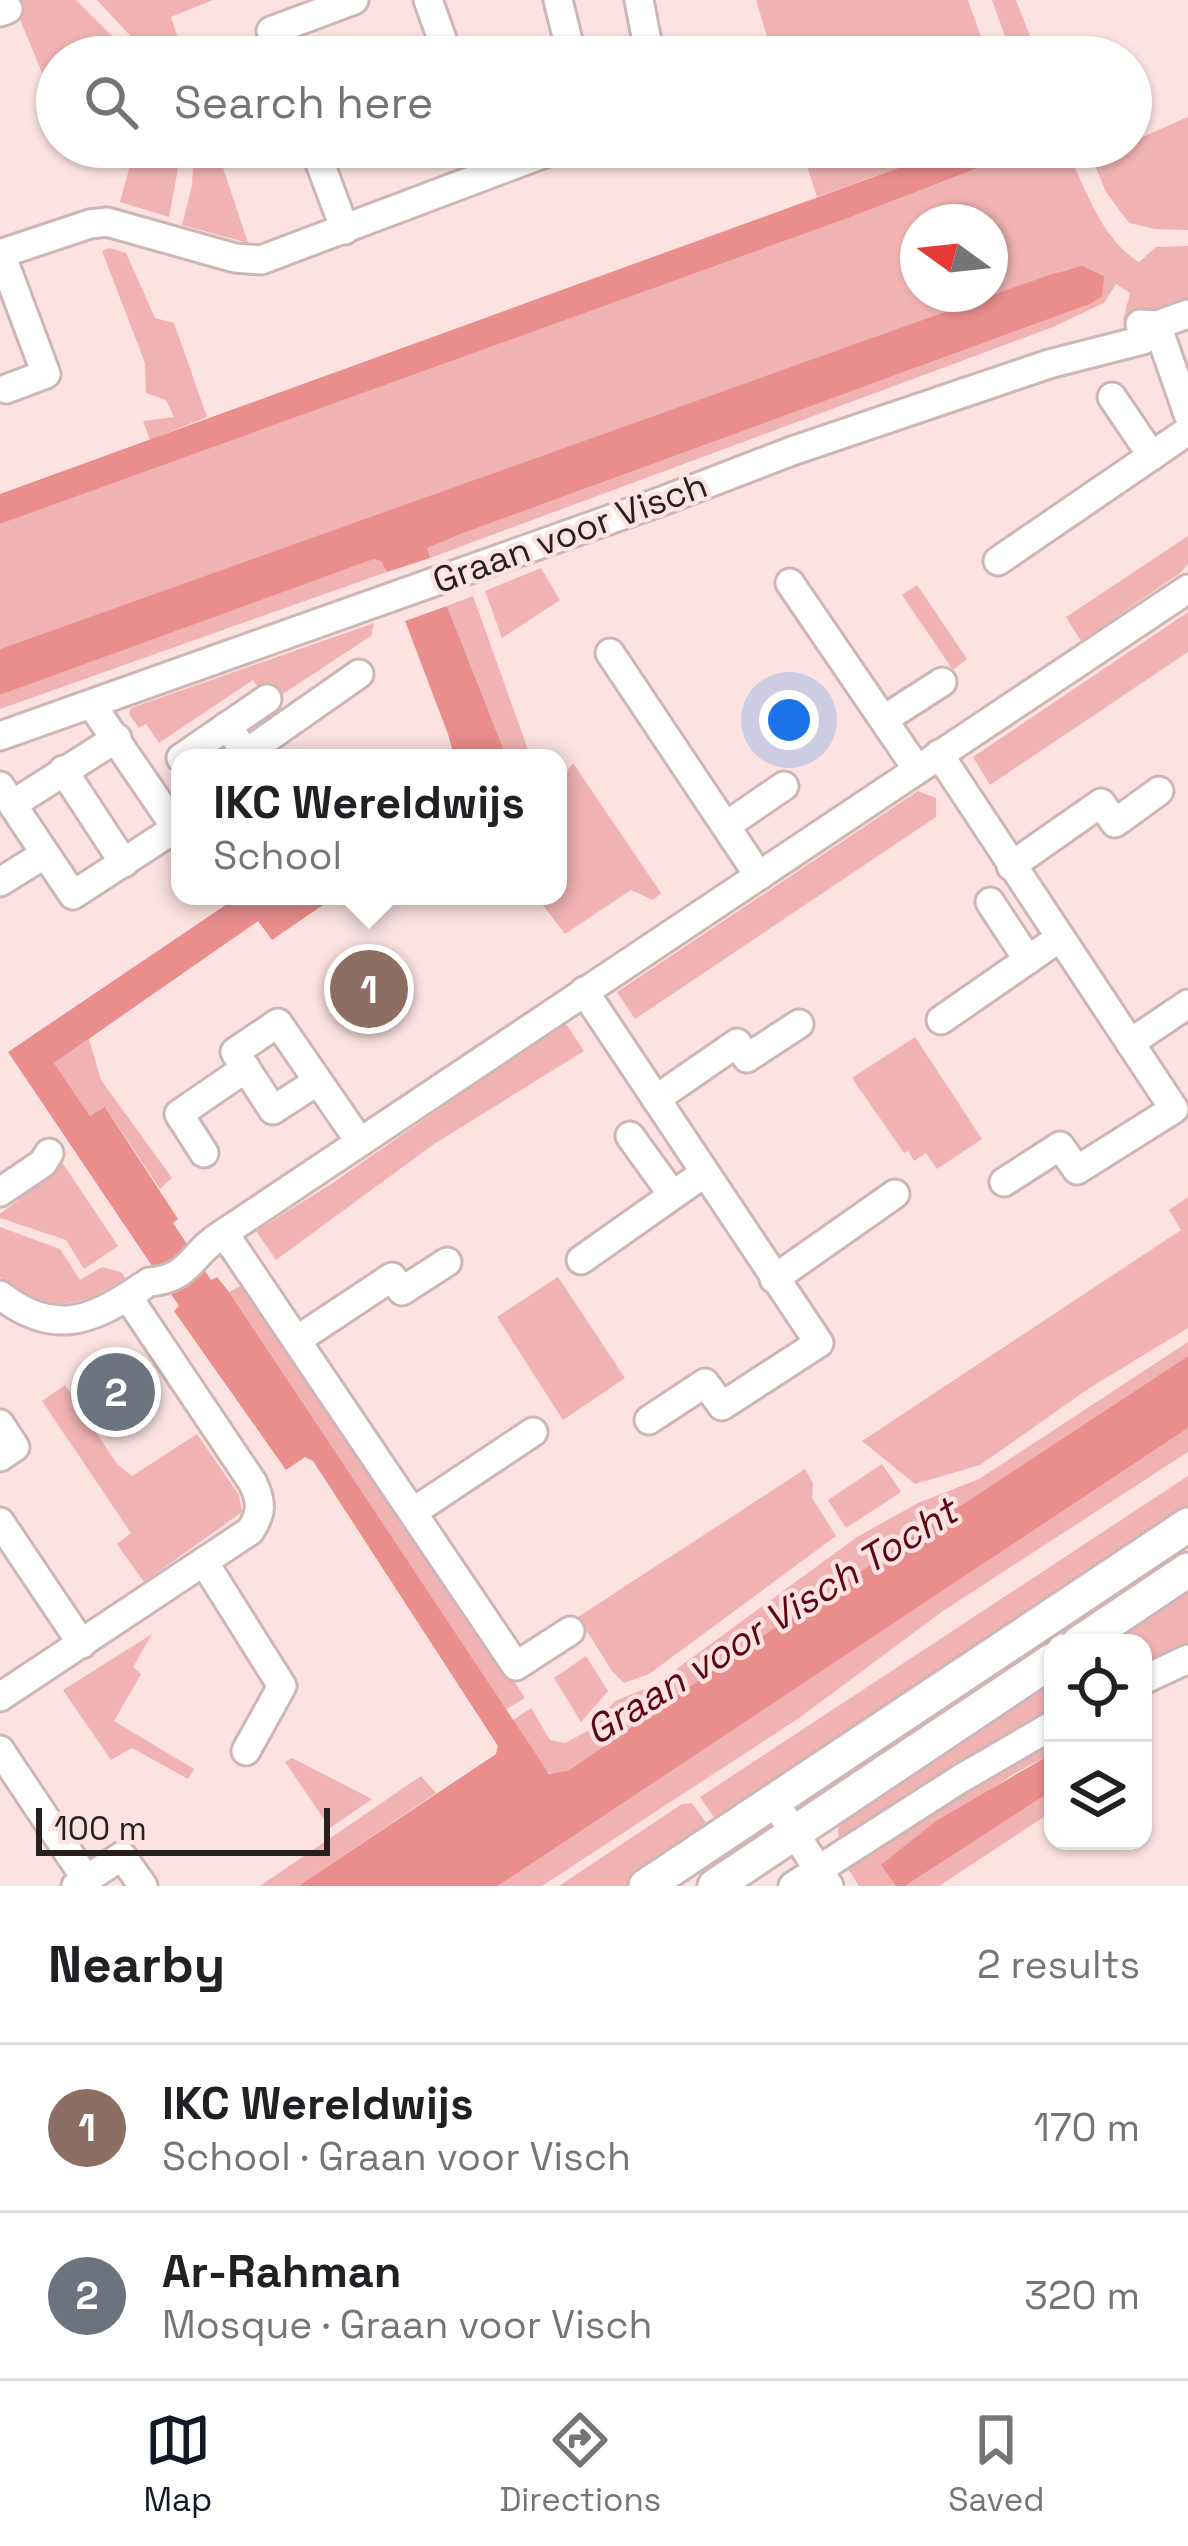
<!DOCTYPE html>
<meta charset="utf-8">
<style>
:root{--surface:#fff;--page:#f2f2f2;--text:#202124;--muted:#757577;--line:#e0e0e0;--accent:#111827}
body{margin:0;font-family:"Space Grotesk",sans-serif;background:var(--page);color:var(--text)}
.controls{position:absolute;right:36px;bottom:36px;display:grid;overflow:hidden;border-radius:24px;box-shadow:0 3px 9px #0004}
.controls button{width:108px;height:108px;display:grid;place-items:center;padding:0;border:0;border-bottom:3px solid var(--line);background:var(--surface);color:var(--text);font:60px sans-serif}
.compass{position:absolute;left:900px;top:204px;width:108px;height:108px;border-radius:50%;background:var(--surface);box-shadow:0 3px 9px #0004;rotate:285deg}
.scale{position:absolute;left:36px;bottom:30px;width:294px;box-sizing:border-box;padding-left:12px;border:6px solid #271e1e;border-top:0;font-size:33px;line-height:42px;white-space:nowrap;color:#271e1e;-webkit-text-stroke:9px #fce3e2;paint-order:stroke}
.you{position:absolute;left:789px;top:720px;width:42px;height:42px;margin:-30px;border:9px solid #fff;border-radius:50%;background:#1a73e8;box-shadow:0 0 0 18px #1a73e833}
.badge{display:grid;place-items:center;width:78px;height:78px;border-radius:50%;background:var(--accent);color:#fff;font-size:39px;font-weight:700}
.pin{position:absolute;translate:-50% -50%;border:6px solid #fff;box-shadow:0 3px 12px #0006}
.popup{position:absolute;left:171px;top:749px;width:396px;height:156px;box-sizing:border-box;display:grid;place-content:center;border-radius:24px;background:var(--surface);filter:drop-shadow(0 3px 9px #0005);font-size:39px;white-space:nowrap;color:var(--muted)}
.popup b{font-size:45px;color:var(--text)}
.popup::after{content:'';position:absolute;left:50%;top:100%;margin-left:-24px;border:24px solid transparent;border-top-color:var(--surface)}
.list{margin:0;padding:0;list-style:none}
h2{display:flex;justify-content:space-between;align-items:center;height:156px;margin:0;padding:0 48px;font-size:51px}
h2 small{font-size:39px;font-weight:400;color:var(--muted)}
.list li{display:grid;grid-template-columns:78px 1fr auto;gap:36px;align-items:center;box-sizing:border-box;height:168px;padding:0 48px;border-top:3px solid var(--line)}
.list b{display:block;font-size:45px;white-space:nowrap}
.list p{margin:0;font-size:39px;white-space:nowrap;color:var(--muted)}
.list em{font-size:39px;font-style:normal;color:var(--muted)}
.icon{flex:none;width:66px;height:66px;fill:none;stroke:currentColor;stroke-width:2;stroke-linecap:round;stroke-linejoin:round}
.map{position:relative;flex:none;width:1188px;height:1886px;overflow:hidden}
.search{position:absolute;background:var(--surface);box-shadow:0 3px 9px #0004;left:36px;right:36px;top:36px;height:132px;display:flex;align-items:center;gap:30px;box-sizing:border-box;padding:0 42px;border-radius:66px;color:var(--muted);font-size:45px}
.sheet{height:492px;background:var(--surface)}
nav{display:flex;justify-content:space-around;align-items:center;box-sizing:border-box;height:168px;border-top:3px solid var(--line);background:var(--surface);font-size:33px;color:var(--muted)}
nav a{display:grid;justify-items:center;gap:6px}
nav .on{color:var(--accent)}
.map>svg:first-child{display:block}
.green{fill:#f0b3b2;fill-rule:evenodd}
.water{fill:#e98d8d}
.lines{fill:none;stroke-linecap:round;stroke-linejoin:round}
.minor-casing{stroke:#cfb6b6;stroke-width:33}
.major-casing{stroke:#cfb6b6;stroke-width:39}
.minor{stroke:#fff;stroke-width:27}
.major{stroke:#fff;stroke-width:33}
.labels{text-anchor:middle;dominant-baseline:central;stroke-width:9;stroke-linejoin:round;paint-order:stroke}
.street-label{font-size:36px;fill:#271e1e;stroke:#fce3e2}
.water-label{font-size:39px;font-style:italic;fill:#5b0715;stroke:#fce3e2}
</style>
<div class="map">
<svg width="1188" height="1886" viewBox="0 0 1188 1886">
<rect width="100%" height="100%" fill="#fce3e2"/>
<g class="green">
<path d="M 12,0 L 76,0 L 133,57 L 57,57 L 56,85 L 43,75 Z"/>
<path d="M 97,0 L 213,0 L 171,17 L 184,57 L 150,57 Z"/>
<path d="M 756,0 L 968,0 L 988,57 L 773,57 Z"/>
<path d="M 992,0 L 1016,0 L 1038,57 L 1012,57 Z"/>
<path d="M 1188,117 L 1188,230 L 1155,229 L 1129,223 L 1106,192 L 1092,158 L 1119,147 L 1131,147 L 1131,142 Z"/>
<path d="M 127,147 L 182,147 L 169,217 L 120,202 L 132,158 Z"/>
<path d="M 194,147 L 216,147 L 248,243 L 182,225 L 192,186 Z"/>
<path d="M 801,147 L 956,147 L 817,197 Z"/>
<path d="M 1032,147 L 1066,147 C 1084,186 1101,239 1139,262 L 1156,247 L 1188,246 L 1188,298 L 1123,320 L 1130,293 L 1116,284 L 1104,303 L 1053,327 L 430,558 L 426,548 L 461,534 L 1090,304 L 1068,269 L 0,649 L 0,524 L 851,217 ZM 918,222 L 990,222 L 990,294 L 918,294 Z"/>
<path d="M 110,248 L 126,253 L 155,318 L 174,323 L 207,417 L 150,440 L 143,421 L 174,417 L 166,400 L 146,393 L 145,363 L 102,251 Z"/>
<path d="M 1188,536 L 1188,564 L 1180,573 L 1081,641 L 1066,617 Z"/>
<path d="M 374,559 L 381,560 L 387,572 L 0,709 L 0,695 Z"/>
<path d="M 541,568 L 560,600 L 502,638 L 485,591 Z"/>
<path d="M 917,585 L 967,659 L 953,670 L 902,595 Z"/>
<path d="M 473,596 L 531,758 L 507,758 L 447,606 Z"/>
<path d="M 1188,612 L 1188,652 L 990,785 L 973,757 Z"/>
<path d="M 374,623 L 371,636 L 269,703 L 253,680 L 159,743 L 146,724 L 139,728 L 129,714 L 131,708 Z"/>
<path d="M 573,763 L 661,893 L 653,900 L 631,890 L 565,934 L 536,896 L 558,896 L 558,783 Z"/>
<path d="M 918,791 L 936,798 L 936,817 L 635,1019 L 617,992 Z"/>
<path d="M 565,1022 L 584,1051 L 434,1144 L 276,1260 L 256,1231 L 331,1184 Z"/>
<path d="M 915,1037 L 982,1139 L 937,1169 L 926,1153 L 914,1161 L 908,1151 L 904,1153 L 852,1078 Z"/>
<path d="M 89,1039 L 101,1080 L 172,1178 L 160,1189 L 106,1108 L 90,1116 L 54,1063 Z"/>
<path d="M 59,1158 L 118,1246 L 84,1269 L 66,1240 L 0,1218 L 0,1214 L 25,1195 L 22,1188 Z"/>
<path d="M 1188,1197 L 1188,1328 L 1088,1389 L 980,1465 L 915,1484 L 862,1441 L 1181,1230 L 1169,1210 Z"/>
<path d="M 0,1227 L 60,1249 L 80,1280 L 102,1267 L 121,1272 L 127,1281 C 81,1305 41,1319 0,1277 Z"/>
<path d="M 558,1277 L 625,1378 L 563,1420 L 497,1317 Z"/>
<path d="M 250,1281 L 525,1698 L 505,1710 L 229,1292 Z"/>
<path d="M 1188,1342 L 1188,1356 L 776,1627 L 568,1771 L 557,1776 L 543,1769 L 512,1721 L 531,1708 L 550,1740 L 565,1743 L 591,1729 L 615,1701 L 656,1684 L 857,1537 L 918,1503 L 979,1479 Z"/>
<path d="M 65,1385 L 117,1464 L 132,1476 L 197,1434 L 239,1495 L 242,1512 L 144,1582 L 117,1544 L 131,1533 L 42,1401 Z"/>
<path d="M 1188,1428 L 1188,1452 L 943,1611 L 799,1718 L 542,1886 L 498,1886 Z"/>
<path d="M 882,1464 L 901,1492 L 846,1528 L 828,1500 Z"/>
<path d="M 805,1469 L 813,1483 L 812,1498 L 836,1536 L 649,1674 L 624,1683 L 612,1671 L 578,1617 Z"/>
<path d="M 1188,1476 L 1188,1506 L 780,1778 L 720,1826 L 700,1797 Z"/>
<path d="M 1188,1587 L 1188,1647 L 1143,1667 L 1143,1643 L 1099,1643 Z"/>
<path d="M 152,1634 L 133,1667 L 141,1674 L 114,1721 L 194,1769 L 188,1779 L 132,1748 L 111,1760 L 63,1690 Z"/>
<path d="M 586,1656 L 608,1691 L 581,1722 L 554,1678 Z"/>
<path d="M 1053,1672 L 1053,1713 L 905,1798 L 839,1841 L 838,1829 L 845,1817 Z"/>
<path d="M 1053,1737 L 1053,1753 L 1015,1773 L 882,1865 L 896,1886 L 859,1886 L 845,1864 Z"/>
<path d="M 292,1758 L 372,1799 L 330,1828 L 285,1762 Z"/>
<path d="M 421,1776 L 436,1793 L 298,1886 L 260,1886 Z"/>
<path d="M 1053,1790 L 1053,1811 L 939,1886 L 905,1886 Z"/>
<path d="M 692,1803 L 711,1830 L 627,1886 L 559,1886 L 682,1804 Z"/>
</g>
<g class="water">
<path d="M 956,147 L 1032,147 L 851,217 L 0,524 L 0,494 Z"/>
<path d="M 1082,266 L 1104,276 L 1102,296 L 1090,304 L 461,534 L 427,548 L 430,558 L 387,572 L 381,561 L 374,559 L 0,695 L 0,649 L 1052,274 Z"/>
<path d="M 447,606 L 507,758 L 448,758 L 452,749 L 448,734 L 405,621 Z"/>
<path d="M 239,896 L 336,896 L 272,940 L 258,921 L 54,1063 L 90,1116 L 105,1107 L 178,1219 L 173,1223 L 211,1280 L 217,1277 L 229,1292 L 549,1774 L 568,1771 L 776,1627 L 1188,1356 L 1188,1428 L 498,1886 L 298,1886 L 496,1754 L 498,1746 L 313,1461 L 305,1457 L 286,1470 L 174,1311 L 179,1306 L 8,1052 Z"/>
<path d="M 1053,1753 L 1053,1790 L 905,1886 L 896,1886 L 881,1865 L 936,1821 Z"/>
</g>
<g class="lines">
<defs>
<g id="minor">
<path d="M 428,0 L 442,39"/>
<path d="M 558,0 L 572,57"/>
<path d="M 639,0 L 650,57"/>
<path d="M 0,12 L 8,9"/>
<path d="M 281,57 L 271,31 L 354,0"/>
<path d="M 314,147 L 345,230"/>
<path d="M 0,254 L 90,224 L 107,222 L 235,258 L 261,260 L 561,147"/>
<path d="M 1,254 L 46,374 L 6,389"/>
<path d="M 1140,324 L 1157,325 L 1188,314"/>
<path d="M 1157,325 L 1188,414"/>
<path d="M 1112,397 L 1152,456"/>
<path d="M 998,561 L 1188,431"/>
<path d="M 790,583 L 917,769"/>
<path d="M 610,653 L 759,876"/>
<path d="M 886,718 L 942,682"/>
<path d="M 227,726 L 246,753 L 359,674"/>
<path d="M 0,736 L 662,501 L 792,451 L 1049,364 L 1143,340 L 1157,325"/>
<path d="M 939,754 L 1174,1109 L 1077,1170 L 1060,1146 L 1004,1182"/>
<path d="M 181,758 L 267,699"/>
<path d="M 63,770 L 124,863"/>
<path d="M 0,786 L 73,895 L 176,828 L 92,705"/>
<path d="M 13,804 L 117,738"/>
<path d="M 727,825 L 784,786"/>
<path d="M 1011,866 L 1101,803 L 1115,823 L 1159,791"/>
<path d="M 0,882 L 45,854"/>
<path d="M 990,902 L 1028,960"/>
<path d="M 584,991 L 819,1343 L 722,1406 L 705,1383 L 649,1420"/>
<path d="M 941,1020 L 1058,939"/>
<path d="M 1130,1043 L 1188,1004"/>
<path d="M 318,1081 L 273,1110 L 235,1052 L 278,1023 L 360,1142"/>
<path d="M 656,1099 L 737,1043 L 747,1058 L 799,1024"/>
<path d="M 630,1136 L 672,1194"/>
<path d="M 204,1153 L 179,1114 L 246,1068"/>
<path d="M 0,1192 L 43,1163 L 49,1153"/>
<path d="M 224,1233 L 516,1666 L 570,1631"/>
<path d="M 581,1260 L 703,1174"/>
<path d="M 774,1279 L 895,1194"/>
<path d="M 149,1282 C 189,1279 191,1255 218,1237 L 1188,589"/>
<path d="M 0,1295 C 54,1337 92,1321 143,1286"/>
<path d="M 297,1340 L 392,1277 L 402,1291 L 447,1262"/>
<path d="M 0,1424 L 15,1447 L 0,1457"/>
<path d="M 413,1512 L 533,1432"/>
<path d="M 0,1522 L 82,1644"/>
<path d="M 204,1562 L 282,1686 L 246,1751"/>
<path d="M 1143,1680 L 1188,1659"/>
<path d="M 0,1697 L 250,1531 C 262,1513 262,1503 253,1483 L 128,1297"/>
<path d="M 0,1750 L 86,1879"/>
<path d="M 773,1800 L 829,1886"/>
<path d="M 76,1886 L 122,1856 L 143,1886"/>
<path d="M 793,1886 L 960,1779 L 1053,1725"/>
</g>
<g id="major">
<path d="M 1079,1643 L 1188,1570"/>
<path d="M 646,1886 L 1188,1525"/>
<path d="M 715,1886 L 1053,1660"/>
</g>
</defs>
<use href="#minor" class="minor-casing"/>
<use href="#major" class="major-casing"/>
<use href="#minor" class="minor"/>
<use href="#major" class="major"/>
</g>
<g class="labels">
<g class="street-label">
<text transform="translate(570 533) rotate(-20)">Graan voor Visch</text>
</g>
<g class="water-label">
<text transform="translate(771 1621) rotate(-32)">Graan voor Visch Tocht</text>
</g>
</g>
</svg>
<div class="controls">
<button><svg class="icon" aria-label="locate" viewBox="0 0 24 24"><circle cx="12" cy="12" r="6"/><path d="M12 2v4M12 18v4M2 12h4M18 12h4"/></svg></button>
<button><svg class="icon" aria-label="layers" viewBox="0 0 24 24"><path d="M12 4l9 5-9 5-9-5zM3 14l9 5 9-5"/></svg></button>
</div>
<svg class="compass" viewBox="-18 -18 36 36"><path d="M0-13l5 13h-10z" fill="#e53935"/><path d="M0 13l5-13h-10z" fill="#757577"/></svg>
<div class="scale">100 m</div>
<div class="you"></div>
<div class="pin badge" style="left:369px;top:989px;background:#8d6e63">1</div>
<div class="popup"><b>IKC Wereldwijs</b>School</div>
<div class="pin badge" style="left:116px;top:1392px;background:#6b7280">2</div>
<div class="search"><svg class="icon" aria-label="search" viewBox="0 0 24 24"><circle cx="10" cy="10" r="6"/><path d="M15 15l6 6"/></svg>Search here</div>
</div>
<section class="sheet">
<h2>Nearby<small>2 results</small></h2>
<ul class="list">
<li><span class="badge" style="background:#8d6e63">1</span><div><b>IKC Wereldwijs</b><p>School · Graan voor Visch</p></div><em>170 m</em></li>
<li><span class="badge" style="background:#6b7280">2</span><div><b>Ar-Rahman</b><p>Mosque · Graan voor Visch</p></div><em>320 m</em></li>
</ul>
</section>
<nav>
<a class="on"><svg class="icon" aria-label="map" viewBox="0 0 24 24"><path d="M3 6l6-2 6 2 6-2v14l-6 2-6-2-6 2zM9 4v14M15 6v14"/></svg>Map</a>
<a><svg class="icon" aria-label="directions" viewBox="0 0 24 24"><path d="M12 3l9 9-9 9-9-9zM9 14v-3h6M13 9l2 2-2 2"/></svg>Directions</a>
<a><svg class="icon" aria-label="saved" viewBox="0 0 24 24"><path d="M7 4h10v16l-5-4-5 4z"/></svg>Saved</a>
</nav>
